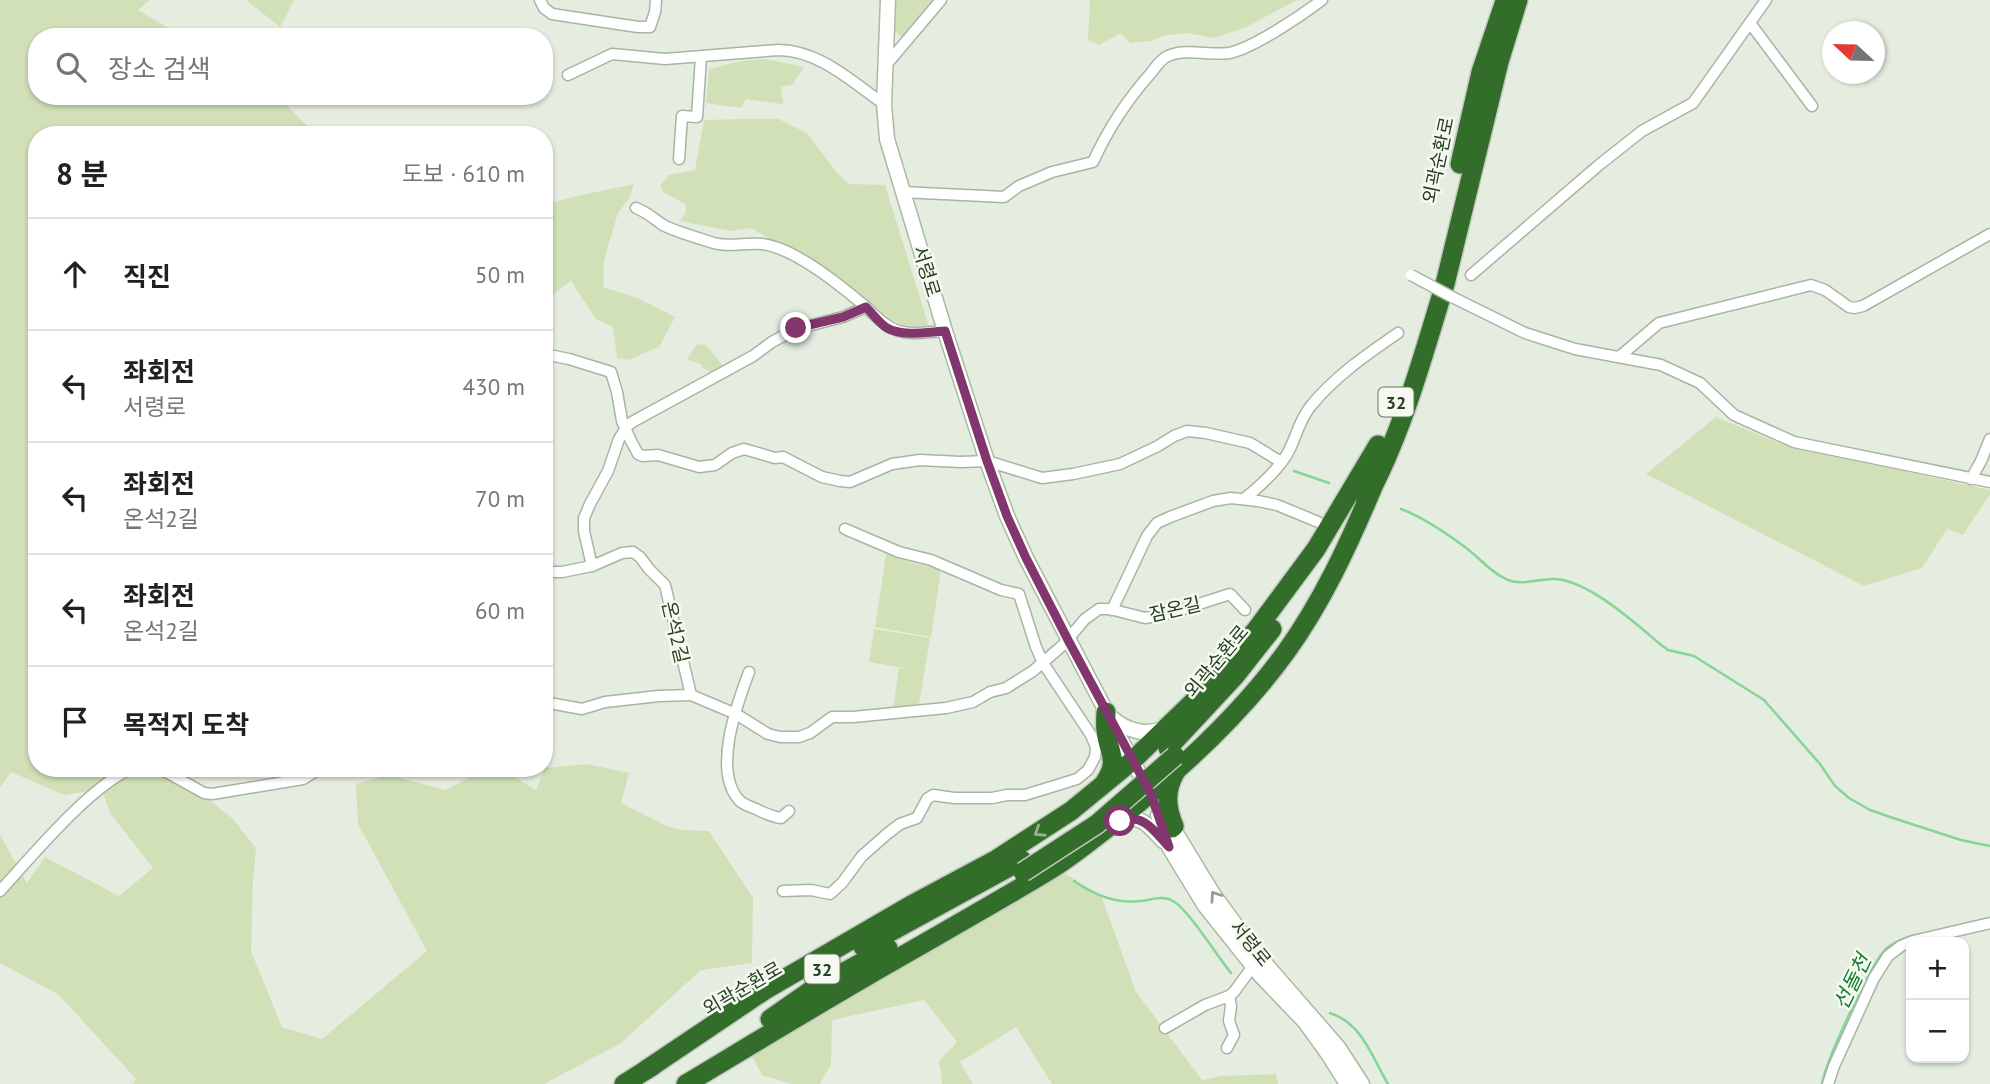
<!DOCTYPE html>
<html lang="ko">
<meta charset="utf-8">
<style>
:root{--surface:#fff;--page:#f6f6f6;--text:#202124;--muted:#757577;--line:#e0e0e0}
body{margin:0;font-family:"PT Sans","Noto Sans KR",sans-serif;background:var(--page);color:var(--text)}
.controls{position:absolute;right:21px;bottom:21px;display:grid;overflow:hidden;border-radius:14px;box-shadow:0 2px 5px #0004}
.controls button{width:63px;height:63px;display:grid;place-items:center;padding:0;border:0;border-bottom:2px solid var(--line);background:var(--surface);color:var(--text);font:35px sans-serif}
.compass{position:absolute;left:1822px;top:21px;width:63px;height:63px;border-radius:50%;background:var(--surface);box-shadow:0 2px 5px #0004;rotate:292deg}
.stop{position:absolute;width:21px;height:21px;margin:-16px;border:5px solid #83356d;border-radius:50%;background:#fff}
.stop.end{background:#83356d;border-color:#fff;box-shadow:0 2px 7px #0008}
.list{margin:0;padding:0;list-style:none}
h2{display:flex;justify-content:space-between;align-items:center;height:91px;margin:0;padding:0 28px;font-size:30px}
h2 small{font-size:23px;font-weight:400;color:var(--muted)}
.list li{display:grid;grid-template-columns:46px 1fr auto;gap:21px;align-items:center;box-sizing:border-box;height:112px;padding:0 28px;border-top:2px solid var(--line)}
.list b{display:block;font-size:26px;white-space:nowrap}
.list p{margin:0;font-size:23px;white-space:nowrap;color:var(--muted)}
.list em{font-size:23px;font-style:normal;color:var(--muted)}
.icon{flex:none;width:38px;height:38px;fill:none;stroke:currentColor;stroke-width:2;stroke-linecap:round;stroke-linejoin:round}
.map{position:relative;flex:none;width:1990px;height:1084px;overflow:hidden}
.search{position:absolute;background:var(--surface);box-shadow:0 2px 5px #0004;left:28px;top:28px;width:525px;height:77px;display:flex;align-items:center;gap:18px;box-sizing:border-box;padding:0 24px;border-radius:28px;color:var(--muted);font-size:26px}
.panel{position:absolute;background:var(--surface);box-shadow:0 2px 5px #0004;left:28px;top:126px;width:525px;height:651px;border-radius:28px}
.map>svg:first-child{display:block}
.green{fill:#d2e0b8}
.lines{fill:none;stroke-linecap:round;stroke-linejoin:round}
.stream{stroke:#84d696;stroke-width:2.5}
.street-casing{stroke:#a8b5a3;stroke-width:13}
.secondary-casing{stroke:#a9bca1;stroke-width:17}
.highway-casing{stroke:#c2c9c1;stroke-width:22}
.street{stroke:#fff;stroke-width:10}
.secondary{stroke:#fff;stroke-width:14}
.highway{stroke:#326d29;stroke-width:19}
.street-bridge-casing{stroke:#a8b5a3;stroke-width:13;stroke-linecap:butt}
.highway-bridge-casing{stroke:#c2c9c1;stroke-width:22;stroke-linecap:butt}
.street-bridge{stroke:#fff;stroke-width:10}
.highway-bridge{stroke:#326d29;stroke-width:19}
.oneway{stroke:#94b38d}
.oneway2{stroke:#929f90}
.route{stroke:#83356d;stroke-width:9}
.labels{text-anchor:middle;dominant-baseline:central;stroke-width:5;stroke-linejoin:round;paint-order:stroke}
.shield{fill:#f5f9f1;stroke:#64775f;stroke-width:2}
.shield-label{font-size:18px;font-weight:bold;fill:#263f20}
.street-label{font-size:19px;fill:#263f20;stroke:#f5f9f1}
.water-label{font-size:21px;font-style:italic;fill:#15802e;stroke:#f5f9f1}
</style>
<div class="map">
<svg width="1990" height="1084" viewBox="0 0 1990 1084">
<rect width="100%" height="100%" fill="#e5ede1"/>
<g class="green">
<path d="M 0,0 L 150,0 L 138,10 L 184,37 L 37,37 L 37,96 L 278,96 L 312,131 L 341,135 L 37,135 L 37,768 L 156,768 L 194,788 L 232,818 L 256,848 L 253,881 L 251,951 L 282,1027 L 322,1039 L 427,951 L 358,824 L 356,784 L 389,775 L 445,790 L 489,768 L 499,768 L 536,790 L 545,768 L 587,764 L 629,773 L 621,803 L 667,826 L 682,830 L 709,831 L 753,898 L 752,963 L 701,970 L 621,1043 L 544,1084 L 132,1084 L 136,1079 L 59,995 L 0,963 L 0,835 L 27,883 L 45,857 L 119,896 L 153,868 L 110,813 L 102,789 L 64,795 L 11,772 L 0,788 Z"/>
<path d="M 246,0 L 294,0 L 280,27 Z"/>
<path d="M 896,0 L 935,0 L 910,33 L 902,37 L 895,32 Z"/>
<path d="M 1090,0 L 1297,0 L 1246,27 L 1215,38 L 1186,33 L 1162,36 L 1151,41 L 1130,43 L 1121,33 L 1099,45 L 1088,40 Z"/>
<path d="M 766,59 L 804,67 L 792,85 L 781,87 L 783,104 L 746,99 L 741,108 L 706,103 L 709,69 L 741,61 Z"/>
<path d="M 744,119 L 779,119 L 807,133 L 837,173 L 849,184 L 885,185 L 929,327 L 903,325 L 884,316 L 851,288 L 751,228 L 731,231 L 680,221 L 686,212 L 685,204 L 663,192 L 660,186 L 669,175 L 695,170 L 704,120 Z"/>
<path d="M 634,184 L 629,199 L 618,213 L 604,260 L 603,287 L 637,298 L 675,317 L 659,347 L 629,360 L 617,358 L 613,327 L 596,319 L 571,281 L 544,301 L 544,206 L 568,198 Z"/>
<path d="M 697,344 L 706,345 L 724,367 L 713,373 L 701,367 L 702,365 L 687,359 Z"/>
<path d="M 1716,417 L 1791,448 L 1881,466 L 1990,490 L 1990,494 L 1963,535 L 1947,529 L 1922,568 L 1864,586 L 1646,474 Z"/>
<path d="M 886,554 L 912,563 L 941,569 L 931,637 L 875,627 Z"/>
<path d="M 874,629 L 930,638 L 919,704 L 893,708 L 899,668 L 909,669 L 869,662 Z"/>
<path d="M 1062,872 L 1101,895 L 1136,992 L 1202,1080 L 1221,1076 L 1276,1074 L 1278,1084 L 1052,1084 L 1016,1027 L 960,1062 L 973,1084 L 942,1084 L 941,1070 L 938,1062 L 957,1042 L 924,1000 L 832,1020 L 831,1064 L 820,1084 L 792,1084 L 762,1075 L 751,1055 Z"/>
</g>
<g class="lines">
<g class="stream">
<path d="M 1294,471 L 1329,483"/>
<path d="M 1401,509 C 1423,517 1446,533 1465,547 C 1480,558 1491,573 1508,580 C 1524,586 1540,578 1556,579 C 1590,582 1634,622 1660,644 L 1668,650 L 1694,656 L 1764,700 L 1820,764 L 1835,786 L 1849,798 L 1870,810 L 1893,818 L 1961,840 L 1990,846"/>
<path d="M 1074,881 C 1094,895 1115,904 1140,901 C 1151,900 1163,895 1173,901 C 1189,910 1217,956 1231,973"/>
<path d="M 1330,1013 C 1362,1023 1372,1057 1388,1084"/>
<path d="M 1822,1084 C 1826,1061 1871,962 1887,948 C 1897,940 1909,936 1921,934"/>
</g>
<defs>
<g id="street">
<path d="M 540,0 L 544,8 L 552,14 L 638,27 L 650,27 L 655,12 L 656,0"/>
<path d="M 1750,23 L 1812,106"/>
<path d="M 886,65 L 941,0"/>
<path d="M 568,75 L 612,54 L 665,59 L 778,50 C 819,50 852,82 884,104"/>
<path d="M 679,159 L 682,116 L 697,117 L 701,57"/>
<path d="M 902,192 L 1004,197 L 1019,186 L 1052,172 L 1093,162 C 1108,129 1127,100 1151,73 C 1155,68 1160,60 1166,57 C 1185,47 1209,56 1229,53 C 1252,49 1302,15 1322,0"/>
<path d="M 636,208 C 647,212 654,219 663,225 C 674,231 701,239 714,243 C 732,248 744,242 762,244 C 795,248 841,286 866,307"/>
<path d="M 1471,275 L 1599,165 L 1642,131 L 1693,103 L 1766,0"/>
<path d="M 1452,297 L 1525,333 L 1575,349 L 1661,365 L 1700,383 L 1734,415 L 1794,442 L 1990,482"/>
<path d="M 945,331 C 905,334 896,338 866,307 L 843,317 L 796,329 L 772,342 L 753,356 L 634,421 L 628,425 L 619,439 L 608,471 L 590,504 L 584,518 L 584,531 L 592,566 L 622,553 L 633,552 L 640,557 L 649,569 L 665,585 L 691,695 L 736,714 L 768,734 L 780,737 L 799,737 L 810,733 L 832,717 L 853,717 L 946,708 L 973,702 L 990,692 L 1006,688 L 1033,671 L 1063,645 L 1085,619 L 1099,609 L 1110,609 L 1145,618 L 1171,613 L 1230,594 L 1245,610"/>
<path d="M 544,354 L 569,359 L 611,372 L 617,392 L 622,421 L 631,441 L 638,454 L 643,456 L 658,455 L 699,467 L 715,465 L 732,453 L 744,449 L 775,458 L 783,457 L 822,477 L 840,481 L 850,482 L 892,464 L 920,460 L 961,462 L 987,461 L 1042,478 L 1073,474 L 1120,464 L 1158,446 L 1174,436 L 1187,431 L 1206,433 L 1250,443 L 1281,462"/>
<path d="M 1619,357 L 1659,323 L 1811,285 L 1825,290 L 1849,307 L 1854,308 L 1863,306 L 1990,234"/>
<path d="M 1971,479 L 1981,461 L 1990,439"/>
<path d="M 1244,499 C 1259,487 1275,473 1286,456 C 1296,440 1297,424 1310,407 C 1334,377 1366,355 1398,333"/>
<path d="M 544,572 L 562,572 L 592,566"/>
<path d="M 1112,610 L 1147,536 L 1157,523 L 1170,517 L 1213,501 L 1231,498 L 1258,501 L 1277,505 L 1318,522"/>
<path d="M 749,672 C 737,704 711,774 741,802 C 745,805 751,807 756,809 C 764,813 772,817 781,818 L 789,811"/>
<path d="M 544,702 L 582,709 L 605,702 L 659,696 L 691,695"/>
<path d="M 159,768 L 204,793 L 212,794 L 303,779 L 321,768"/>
<path d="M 0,891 C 33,855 89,787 132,768"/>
<path d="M 783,891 L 811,890 L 830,894 L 842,883 L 862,856 L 887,834 L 900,824 L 917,818 L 927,799 L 933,795 L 954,798 L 992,798 L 1007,795 L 1025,795 L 1077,779 L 1088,770 L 1095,757 L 1096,747 L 1091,735 L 1043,663 L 1036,647 L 1019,594 L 1001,590 L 931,560 L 899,552 L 845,529"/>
<path d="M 1165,1028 L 1205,1005 L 1229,996 L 1234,992 L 1253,966"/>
<path d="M 1227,1048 L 1234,1035 L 1229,1021 L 1231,1006 L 1229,996"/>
<path d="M 1828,1084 L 1834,1066 L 1874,978 L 1888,956 L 1901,946 L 1913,941 L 1990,923"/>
</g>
<g id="secondary">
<path d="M 888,0 L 884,104 L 887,139 L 945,331 L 987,461 L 1007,516 L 1026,558 L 1132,761 L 1213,894 L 1257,954 L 1338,1047 L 1362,1084"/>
<path d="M 1112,718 C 1126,730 1146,737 1164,728"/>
<path d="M 1158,815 L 1169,847 L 1205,906 L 1260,975 L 1305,1022 L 1328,1054 L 1347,1084"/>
<path d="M 1119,822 C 1140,812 1150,827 1163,841"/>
</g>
<g id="highway">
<path d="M 1460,164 L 1481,72 L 1504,4"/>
<path d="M 1366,500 C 1402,434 1423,356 1445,284 L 1499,62 L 1518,0"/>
<path d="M 1168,748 L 1235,676 L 1272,629"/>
<path d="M 1105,782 C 1120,759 1108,753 1106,730 C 1105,724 1106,718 1106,712"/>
<path d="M 1172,828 L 1174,826 C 1166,807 1165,791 1175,773"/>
<path d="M 863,947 L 1022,860"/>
<path d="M 770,1019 L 813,989 L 888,948"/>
<path d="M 646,1070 L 765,990 L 913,904 L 997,859 L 1071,811 L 1132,761 L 1196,699 L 1256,630 L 1316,549 L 1378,445"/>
<path d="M 624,1084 L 654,1065"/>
<path d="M 686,1084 C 756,1042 825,1000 895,960 C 947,930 999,901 1050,870 C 1073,856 1093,839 1114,823 C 1177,773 1239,717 1286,652 C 1322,602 1348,546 1372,489"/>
</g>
</defs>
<use href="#street" class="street-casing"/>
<use href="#secondary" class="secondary-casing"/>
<use href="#highway" class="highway-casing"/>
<use href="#street" class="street"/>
<use href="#secondary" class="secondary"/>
<use href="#highway" class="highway"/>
<defs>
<path id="street-bridge" d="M 1411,275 L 1452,297"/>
<path id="highway-bridge" d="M 1023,872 L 1097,824 L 1175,756"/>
</defs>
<use href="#street-bridge" class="street-bridge-casing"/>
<use href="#highway-bridge" class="highway-bridge-casing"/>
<use href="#street-bridge" class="street-bridge"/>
<use href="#highway-bridge" class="highway-bridge"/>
</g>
<defs><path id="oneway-chevron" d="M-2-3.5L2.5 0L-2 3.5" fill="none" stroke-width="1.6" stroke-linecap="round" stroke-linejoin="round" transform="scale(1.75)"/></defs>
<use class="oneway" href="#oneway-chevron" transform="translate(1039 832) rotate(147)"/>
<use class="oneway2" href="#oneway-chevron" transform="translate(1215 896) rotate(-124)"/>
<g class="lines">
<path class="route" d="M 796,328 L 843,317 L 866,307 C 873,314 879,323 887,328 C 903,337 928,332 945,331 L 987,461 L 1007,516 L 1026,558 L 1068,640 L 1151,794 L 1169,847 C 1155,832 1143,812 1120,821"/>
</g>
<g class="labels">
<g class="shield">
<rect x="1378.5" y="387.5" width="35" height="29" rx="5"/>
<rect x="804.5" y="954.5" width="35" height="29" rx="5"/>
</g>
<g class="shield-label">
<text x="1396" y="402">32</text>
<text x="822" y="969">32</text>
</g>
<g class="street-label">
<text transform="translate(1438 160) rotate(-78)">외곽순환로</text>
<text transform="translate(927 271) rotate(73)">서령로</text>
<text transform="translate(1175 609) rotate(-13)">잠온길</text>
<text transform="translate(676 632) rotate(77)">온석2길</text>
<text transform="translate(1216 661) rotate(-50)">외곽순환로</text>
<text transform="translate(1251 943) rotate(51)">서령로</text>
<text transform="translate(742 988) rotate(-30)">외곽순환로</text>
</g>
<g class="water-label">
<text transform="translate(1852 982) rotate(-64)">선돌천</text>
</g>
</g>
</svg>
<div class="controls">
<button>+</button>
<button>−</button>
</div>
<svg class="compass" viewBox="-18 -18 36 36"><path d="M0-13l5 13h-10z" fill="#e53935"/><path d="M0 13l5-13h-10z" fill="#757577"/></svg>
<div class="stop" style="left:1120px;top:821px"></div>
<div class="stop end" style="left:796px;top:328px"></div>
<div class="search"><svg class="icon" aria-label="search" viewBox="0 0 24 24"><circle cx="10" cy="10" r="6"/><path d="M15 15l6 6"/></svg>장소 검색</div>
<section class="panel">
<h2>8 분<small>도보 · 610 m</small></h2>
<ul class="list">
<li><svg class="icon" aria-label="ahead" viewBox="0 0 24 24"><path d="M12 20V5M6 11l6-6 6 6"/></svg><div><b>직진</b></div><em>50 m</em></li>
<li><svg class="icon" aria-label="left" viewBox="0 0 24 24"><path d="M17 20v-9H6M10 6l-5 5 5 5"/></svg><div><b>좌회전</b><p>서령로</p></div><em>430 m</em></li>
<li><svg class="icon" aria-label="left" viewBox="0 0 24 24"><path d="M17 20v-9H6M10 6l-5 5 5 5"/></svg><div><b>좌회전</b><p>온석2길</p></div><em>70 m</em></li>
<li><svg class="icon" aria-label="left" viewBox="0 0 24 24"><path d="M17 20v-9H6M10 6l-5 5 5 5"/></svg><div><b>좌회전</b><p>온석2길</p></div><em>60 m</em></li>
<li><svg class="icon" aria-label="arrive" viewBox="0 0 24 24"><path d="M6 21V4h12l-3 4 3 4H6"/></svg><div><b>목적지 도착</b></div></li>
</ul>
</section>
</div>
